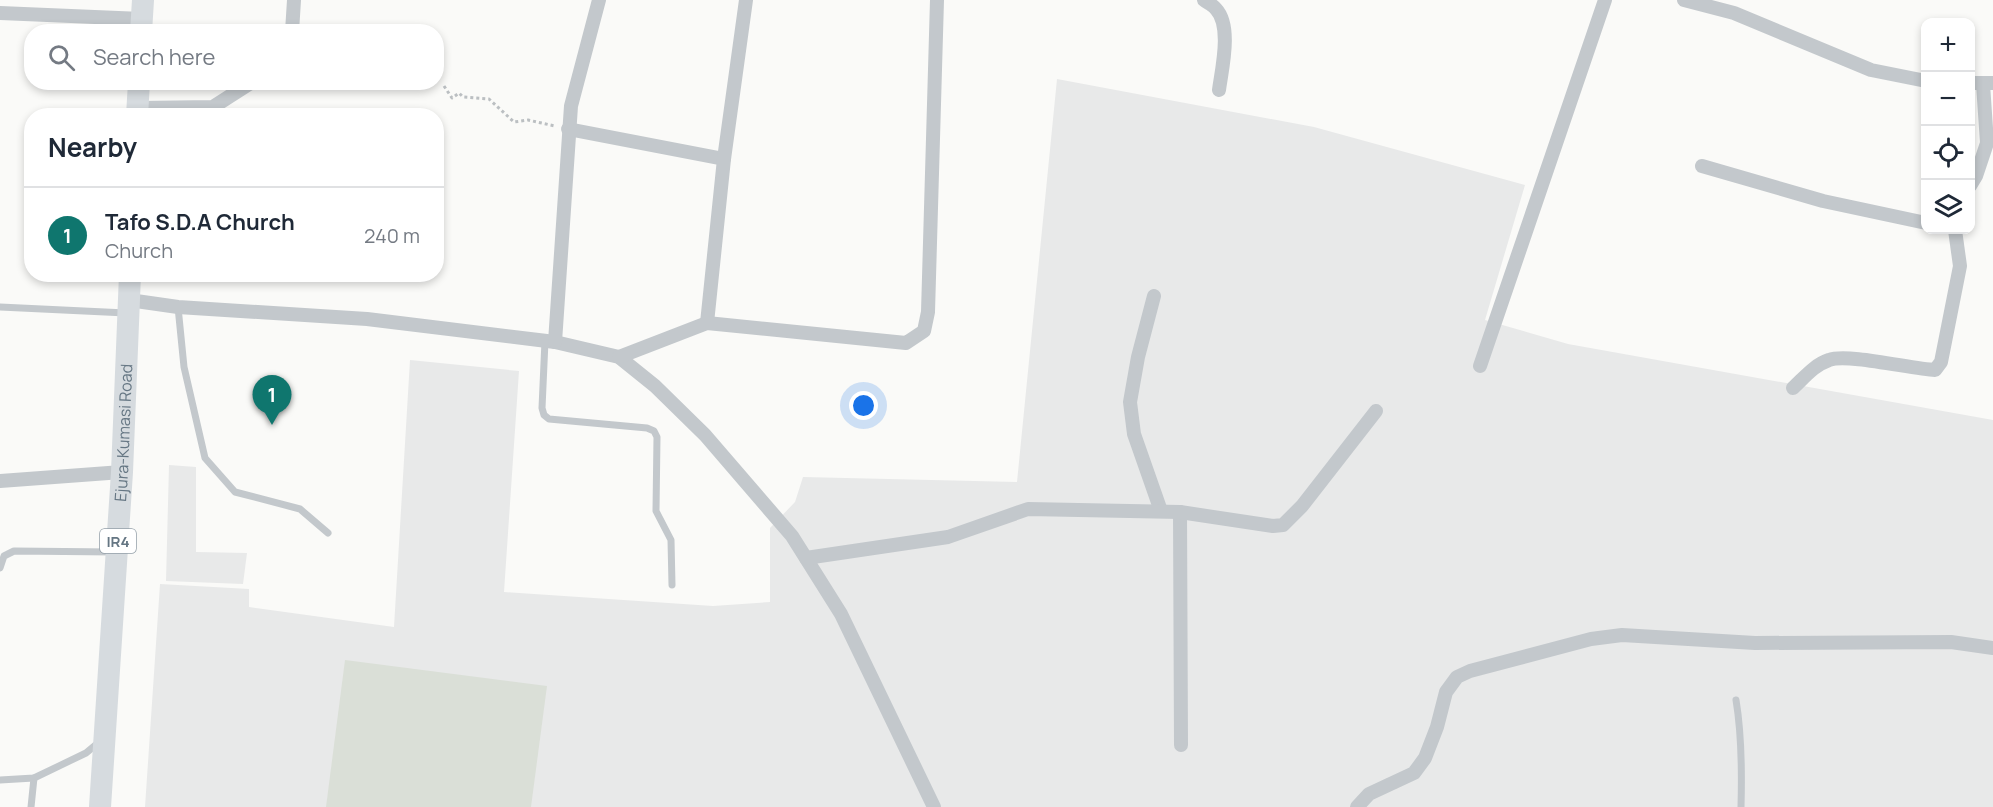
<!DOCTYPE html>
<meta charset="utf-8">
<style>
:root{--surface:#fff;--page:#f6f6f7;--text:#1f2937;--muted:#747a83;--line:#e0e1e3;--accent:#0f766e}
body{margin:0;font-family:Manrope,sans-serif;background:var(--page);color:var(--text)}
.controls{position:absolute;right:18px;top:18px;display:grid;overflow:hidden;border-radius:12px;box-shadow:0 3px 9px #0003}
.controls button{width:54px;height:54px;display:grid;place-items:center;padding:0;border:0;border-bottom:2px solid var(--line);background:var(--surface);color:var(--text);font:30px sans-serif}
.you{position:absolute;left:864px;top:406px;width:21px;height:21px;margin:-15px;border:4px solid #fff;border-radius:50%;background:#1a73e8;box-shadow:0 0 0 9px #1a73e833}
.badge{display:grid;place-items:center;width:39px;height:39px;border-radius:50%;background:var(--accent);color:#fff;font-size:20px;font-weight:700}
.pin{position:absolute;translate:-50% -50px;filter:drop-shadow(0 2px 3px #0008)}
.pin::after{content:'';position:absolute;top:32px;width:21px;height:18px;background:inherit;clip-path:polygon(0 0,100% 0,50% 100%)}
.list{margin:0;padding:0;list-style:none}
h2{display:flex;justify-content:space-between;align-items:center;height:78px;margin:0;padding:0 24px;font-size:26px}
h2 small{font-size:20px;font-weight:400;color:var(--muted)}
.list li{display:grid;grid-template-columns:39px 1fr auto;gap:18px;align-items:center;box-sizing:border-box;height:96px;padding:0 24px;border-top:2px solid var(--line)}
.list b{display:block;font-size:22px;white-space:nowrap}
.list p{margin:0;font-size:20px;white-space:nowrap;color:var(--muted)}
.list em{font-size:20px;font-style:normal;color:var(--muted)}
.icon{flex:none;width:33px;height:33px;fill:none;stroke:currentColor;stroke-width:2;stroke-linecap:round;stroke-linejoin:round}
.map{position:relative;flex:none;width:1993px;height:807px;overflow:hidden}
.search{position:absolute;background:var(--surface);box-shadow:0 3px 9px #0003;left:24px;top:24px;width:420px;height:66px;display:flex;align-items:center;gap:15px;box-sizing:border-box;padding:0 21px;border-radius:24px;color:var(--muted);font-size:22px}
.panel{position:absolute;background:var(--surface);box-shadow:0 3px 9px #0003;left:24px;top:108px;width:420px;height:174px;border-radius:24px}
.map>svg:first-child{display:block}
.built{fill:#e8e9e9}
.green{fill:#dadfd7}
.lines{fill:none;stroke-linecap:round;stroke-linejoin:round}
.path{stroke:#bbbfc2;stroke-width:3;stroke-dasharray:3 3;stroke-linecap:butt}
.lane{stroke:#c3c8cc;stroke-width:7}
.street{stroke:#c3c8cc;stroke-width:14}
.primary{stroke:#d6dbdf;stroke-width:22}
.labels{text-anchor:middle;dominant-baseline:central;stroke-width:6;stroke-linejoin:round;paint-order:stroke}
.shield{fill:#fff;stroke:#939fa8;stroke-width:1.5}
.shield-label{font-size:15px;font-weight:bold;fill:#657683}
.street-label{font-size:16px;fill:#657683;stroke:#fff}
</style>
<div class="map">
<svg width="1993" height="807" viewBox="0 0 1993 807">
<rect width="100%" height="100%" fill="#fafaf8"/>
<g class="built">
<path d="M 1057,79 L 1314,127 L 1525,185 L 1485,320 L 1568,344 L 1993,420 L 1993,807 L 145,807 L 160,584 L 249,589 L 249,607 L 394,627 L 410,360 L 519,371 L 504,592 L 713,606 L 770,602 L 770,528 L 795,502 L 803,477 L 1017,482 Z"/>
<path d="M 169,465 L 196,467 L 196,552 L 247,553 L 243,584 L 166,581 Z"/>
</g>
<path class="green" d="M 345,660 L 547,686 L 531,807 L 326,807 Z"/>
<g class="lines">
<path class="path" d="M 444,86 L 452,98 L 459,93 L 463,97 L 489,99 L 514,122 L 528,120 L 555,126"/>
<g class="lane">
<path d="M 0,307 L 126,313"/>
<path d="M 178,307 L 184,367 L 205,458 L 235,492 L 300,509 L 328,533"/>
<path d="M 545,341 L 542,408 L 544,415 L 549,419 L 647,428 L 654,431 L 657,437 L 656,511 L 671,540 L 672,585"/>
<path d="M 0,568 L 4,556 L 14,551 L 114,552"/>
<path d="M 1736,700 C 1742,736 1742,771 1741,807"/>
<path d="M 0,780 L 34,778 L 86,753 L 98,743"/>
<path d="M 31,807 L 34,778"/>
</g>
<g class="street">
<path d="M 1204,0 C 1208,3 1213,5 1216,9 C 1232,26 1222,68 1219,90"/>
<path d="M 1684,0 L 1734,13 L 1871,70 L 1926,81"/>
<path d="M 0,13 L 142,19"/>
<path d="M 292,32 L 294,0"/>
<path d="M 1970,83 L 1993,83"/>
<path d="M 138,108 L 213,107 L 252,82"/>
<path d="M 568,129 L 724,159"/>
<path d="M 1702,166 L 1823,201 L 1926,223"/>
<path d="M 1970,186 L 1976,176 L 1987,143 L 1983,84"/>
<path d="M 1154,296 L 1138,357 L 1130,402 L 1134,434 L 1161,511"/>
<path d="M 129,300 L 178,307 L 367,319 L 555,342 L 619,357 L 655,386 L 705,435 L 792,536 L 841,614 L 934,807"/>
<path d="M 707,323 L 724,159 L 746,0"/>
<path d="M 555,342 L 571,106 L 599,0"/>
<path d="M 619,357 L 707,323 L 906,343 L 924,331 L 928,312 L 937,0"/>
<path d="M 1480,366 L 1605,0"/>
<path d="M 1793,388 C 1804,378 1814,365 1829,360 C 1847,353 1912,369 1935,370 L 1941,362 L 1960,266 L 1955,230"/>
<path d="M 0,481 L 122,472"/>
<path d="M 1180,512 L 1181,745"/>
<path d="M 806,558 L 948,537 L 1028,509 L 1180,512 L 1273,526 L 1283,525 L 1302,506 L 1376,411"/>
<path d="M 1357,807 L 1369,794 L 1414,773 L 1425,758 L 1437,727 L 1446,692 L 1457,677 L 1470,671 L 1591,639 L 1622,635 L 1755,643 L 1951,642 L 1993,648"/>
</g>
<g class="primary">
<path d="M 141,32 L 143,0"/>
<path d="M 137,116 L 139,82"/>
<path id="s1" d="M 100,807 L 122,472 L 130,274"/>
</g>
</g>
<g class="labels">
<rect class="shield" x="100" y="529" width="36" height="24" rx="4.5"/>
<g class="shield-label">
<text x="118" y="541">IR4</text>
</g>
<g class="street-label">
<text stroke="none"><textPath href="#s1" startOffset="375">Ejura-Kumasi Road</textPath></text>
</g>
</g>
</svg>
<div class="controls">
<button>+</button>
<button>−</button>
<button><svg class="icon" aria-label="locate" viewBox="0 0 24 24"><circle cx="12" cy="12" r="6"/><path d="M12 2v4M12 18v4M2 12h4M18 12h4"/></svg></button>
<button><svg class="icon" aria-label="layers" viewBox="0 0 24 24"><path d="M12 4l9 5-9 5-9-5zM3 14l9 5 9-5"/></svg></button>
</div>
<div class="you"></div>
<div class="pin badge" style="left:272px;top:425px">1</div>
<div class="search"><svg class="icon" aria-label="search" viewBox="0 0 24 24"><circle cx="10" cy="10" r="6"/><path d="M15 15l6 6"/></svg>Search here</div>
<section class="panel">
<h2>Nearby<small></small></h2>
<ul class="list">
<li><span class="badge">1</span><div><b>Tafo S.D.A Church</b><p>Church</p></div><em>240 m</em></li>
</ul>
</section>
</div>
